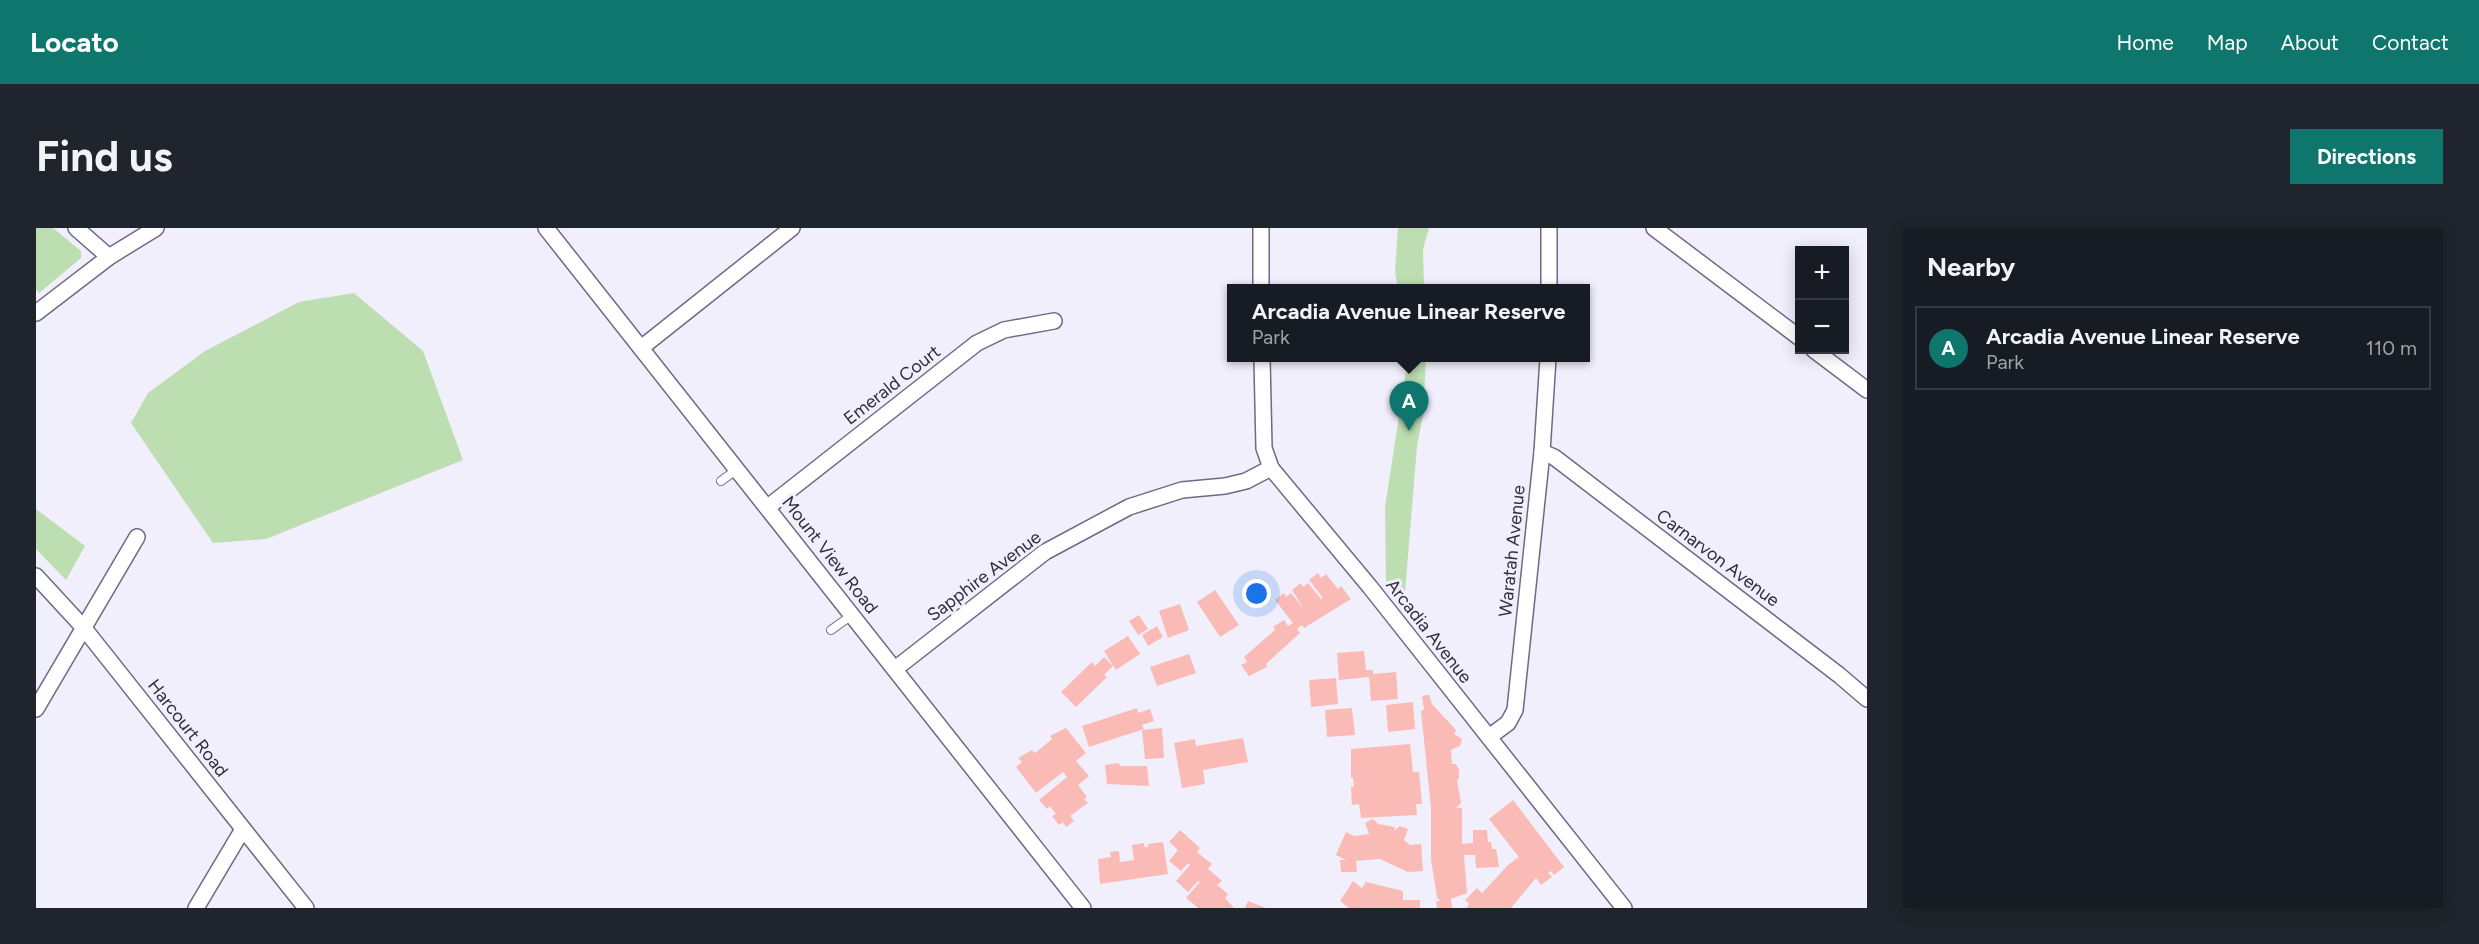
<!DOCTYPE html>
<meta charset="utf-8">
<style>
:root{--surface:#171b24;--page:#20242c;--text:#f1f3f6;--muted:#9ea1a6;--line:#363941;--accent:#0f766e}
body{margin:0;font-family:Figtree,sans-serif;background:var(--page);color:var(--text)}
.controls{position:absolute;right:18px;top:18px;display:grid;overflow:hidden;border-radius:0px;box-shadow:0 3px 15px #0003}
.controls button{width:54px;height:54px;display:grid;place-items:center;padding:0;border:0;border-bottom:2px solid var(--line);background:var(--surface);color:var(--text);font:30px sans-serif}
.you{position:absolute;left:1221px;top:366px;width:21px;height:21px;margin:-15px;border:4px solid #fff;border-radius:50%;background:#1a73e8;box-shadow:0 0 0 9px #1a73e833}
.badge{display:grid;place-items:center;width:39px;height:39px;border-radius:50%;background:var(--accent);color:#fff;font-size:20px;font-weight:700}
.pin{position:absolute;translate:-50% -50px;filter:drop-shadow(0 2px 3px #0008)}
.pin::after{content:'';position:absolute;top:32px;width:21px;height:18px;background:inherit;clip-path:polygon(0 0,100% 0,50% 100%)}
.popup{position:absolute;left:1191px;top:56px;width:363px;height:78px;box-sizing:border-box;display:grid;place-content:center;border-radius:0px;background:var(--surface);filter:drop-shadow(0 2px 4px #0005);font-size:20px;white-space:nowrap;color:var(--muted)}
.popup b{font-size:22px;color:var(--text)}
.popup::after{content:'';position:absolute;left:50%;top:100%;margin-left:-12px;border:12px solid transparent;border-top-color:var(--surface)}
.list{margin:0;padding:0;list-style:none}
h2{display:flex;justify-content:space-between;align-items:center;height:78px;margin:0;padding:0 24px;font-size:26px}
h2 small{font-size:20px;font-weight:400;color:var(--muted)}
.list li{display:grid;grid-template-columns:39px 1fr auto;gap:18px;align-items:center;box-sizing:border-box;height:84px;margin:0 12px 12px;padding:0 12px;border:2px solid var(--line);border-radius:0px}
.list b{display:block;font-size:22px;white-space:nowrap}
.list p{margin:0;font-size:20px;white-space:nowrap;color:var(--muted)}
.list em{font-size:20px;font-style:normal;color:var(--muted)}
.map{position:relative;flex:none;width:1831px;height:680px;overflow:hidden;border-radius:0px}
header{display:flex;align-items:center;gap:36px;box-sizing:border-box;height:84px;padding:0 30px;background:var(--accent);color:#fff}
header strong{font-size:28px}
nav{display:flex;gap:33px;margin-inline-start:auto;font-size:21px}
.intro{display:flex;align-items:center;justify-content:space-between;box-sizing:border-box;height:144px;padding:0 36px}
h1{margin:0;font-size:42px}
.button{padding:15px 27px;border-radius:0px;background:var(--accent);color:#fff;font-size:21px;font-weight:700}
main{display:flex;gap:36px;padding:0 36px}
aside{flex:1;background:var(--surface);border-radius:0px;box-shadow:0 3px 15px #0003}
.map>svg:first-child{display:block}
.green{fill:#bcdeb1}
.building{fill:#fabbb6}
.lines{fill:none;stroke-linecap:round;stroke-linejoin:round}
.service-casing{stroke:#706884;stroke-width:10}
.minor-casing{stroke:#706884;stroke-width:18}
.service{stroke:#fff;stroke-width:8}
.minor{stroke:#fff;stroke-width:15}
.labels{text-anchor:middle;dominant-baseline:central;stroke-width:6;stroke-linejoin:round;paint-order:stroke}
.street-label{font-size:18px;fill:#312e3a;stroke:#f2effc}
</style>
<header>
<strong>Locato</strong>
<nav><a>Home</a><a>Map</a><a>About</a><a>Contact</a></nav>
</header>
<div class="intro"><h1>Find us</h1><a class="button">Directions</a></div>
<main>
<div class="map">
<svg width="1831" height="680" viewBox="0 0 1831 680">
<rect width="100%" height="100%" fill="#f2effc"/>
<g class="green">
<path d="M 0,0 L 17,0 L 45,23 L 45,30 L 3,65 L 0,61 Z"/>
<path d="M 1362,0 L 1393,0 L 1387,21 L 1388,60 L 1362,60 L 1359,44 Z"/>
<path d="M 318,65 L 387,123 L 427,232 L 230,311 L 177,315 L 95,195 L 112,165 L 169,123 L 263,74 Z"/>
<path d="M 1372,130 L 1390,130 L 1387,187 L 1381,218 L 1368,376 L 1350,354 L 1349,279 Z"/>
<path d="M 0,281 L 49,318 L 30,352 L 0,321 Z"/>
</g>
<g class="building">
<path d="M 1282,345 L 1285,350 L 1290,346 L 1302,361 L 1305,358 L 1315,371 L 1268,400 L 1266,397 L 1261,401 L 1264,405 L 1230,436 L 1231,439 L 1213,448 L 1205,437 L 1211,434 L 1208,429 L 1239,402 L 1237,399 L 1248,392 L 1252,398 L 1257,395 L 1239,372 L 1248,365 L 1250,369 L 1255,365 L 1268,381 L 1256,362 L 1265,355 L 1267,359 L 1272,355 L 1285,371 L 1287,370 L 1273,352 Z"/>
<path d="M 1179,362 L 1203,397 L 1184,409 L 1161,374 Z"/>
<path d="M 1144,376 L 1153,402 L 1132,410 L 1123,383 Z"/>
<path d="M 1103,387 L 1112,401 L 1102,407 L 1093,393 Z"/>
<path d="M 1121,398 L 1127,409 L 1112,418 L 1106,407 Z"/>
<path d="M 1092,408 L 1104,426 L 1080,442 L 1068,423 Z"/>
<path d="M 1328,423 L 1330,442 L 1337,442 L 1337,446 L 1360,444 L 1362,471 L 1335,473 L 1333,449 L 1303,452 L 1301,425 Z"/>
<path d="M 1153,426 L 1160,445 L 1121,458 L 1114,439 Z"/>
<path d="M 1068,429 L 1077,438 L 1068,447 L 1071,449 L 1040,479 L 1025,464 L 1056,434 L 1059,438 Z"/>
<path d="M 1300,450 L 1302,476 L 1275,479 L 1273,452 Z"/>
<path d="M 1389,467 L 1393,467 L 1396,476 L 1420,502 L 1418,506 L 1426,511 L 1424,518 L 1415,522 L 1416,536 L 1420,536 L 1423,542 L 1423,551 L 1421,552 L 1425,575 L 1420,580 L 1426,580 L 1426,616 L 1437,615 L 1437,602 L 1451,602 L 1452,614 L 1455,614 L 1456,621 L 1460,621 L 1462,631 L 1463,639 L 1440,640 L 1439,627 L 1428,627 L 1431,665 L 1415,671 L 1416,680 L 1401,680 L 1400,673 L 1404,673 L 1401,669 L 1395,632 L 1395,580 L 1385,483 L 1388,481 L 1386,469 Z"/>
<path d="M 1377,474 L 1379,501 L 1352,504 L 1350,477 Z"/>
<path d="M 1101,480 L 1102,485 L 1114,481 L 1118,493 L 1106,497 L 1108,501 L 1053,519 L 1046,498 Z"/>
<path d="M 1316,480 L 1319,507 L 1291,509 L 1289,482 Z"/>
<path d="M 1030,500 L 1050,525 L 1040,533 L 1053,548 L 1042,557 L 1051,569 L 1048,571 L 1052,575 L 1034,588 L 1038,593 L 1030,599 L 1027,594 L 1023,597 L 1016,588 L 1020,586 L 1014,578 L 1011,581 L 1003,572 L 1031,549 L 1027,544 L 1000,565 L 980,539 L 986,534 L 982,530 L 996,522 L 999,525 L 1016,511 L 1014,508 Z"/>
<path d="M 1126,500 L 1128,530 L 1109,531 L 1106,502 Z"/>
<path d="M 1207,510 L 1212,534 L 1167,542 L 1169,556 L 1146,560 L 1138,515 L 1159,511 L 1160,518 Z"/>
<path d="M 1374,516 L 1377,544 L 1383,544 L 1386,576 L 1380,576 L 1381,587 L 1325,590 L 1323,576 L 1316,577 L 1315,559 L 1318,559 L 1317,550 L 1315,550 L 1315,521 Z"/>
<path d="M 1083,535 L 1084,538 L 1111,538 L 1113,558 L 1071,556 L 1069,537 Z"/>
<path d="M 1477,572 L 1528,639 L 1518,647 L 1515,643 L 1512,645 L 1516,649 L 1505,657 L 1500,650 L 1475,680 L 1431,680 L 1433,675 L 1429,672 L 1441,660 L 1446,665 L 1472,637 L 1483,629 L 1453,591 Z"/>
<path d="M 1337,591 L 1342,596 L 1359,599 L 1358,603 L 1364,598 L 1372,601 L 1368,612 L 1374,617 L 1385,616 L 1387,643 L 1372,644 L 1344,631 L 1320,633 L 1321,644 L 1305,644 L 1304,632 L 1310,632 L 1300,627 L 1310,604 L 1318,608 L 1333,606 L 1329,595 Z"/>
<path d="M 1144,602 L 1164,620 L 1161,624 L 1176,636 L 1172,641 L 1186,653 L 1181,657 L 1192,666 L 1189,670 L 1198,680 L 1162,680 L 1150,670 L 1164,654 L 1162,653 L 1152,664 L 1140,653 L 1154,637 L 1152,635 L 1145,643 L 1133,633 L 1142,622 L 1133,614 Z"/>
<path d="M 1127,614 L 1132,646 L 1064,656 L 1062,631 L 1075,629 L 1074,624 L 1083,623 L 1084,634 L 1098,632 L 1096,617 L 1108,615 L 1108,619 L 1112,619 L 1112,616 Z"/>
<path d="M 1317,653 L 1326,660 L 1330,654 L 1367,663 L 1367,672 L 1384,672 L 1384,680 L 1313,680 L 1304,673 Z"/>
<path d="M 1212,673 L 1230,680 L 1209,680 Z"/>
</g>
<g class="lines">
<defs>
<g id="service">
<path d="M 685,253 L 700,242"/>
<path d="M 795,402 L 816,387"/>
</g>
<g id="minor">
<path d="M 40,0 L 73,29"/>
<path d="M 510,0 L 1047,680"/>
<path d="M 1225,0 L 1225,61"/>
<path d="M 1618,0 L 1764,110"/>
<path d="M 1513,61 L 1513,0"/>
<path d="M 0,85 L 73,29 L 120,0"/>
<path d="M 605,120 L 756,0"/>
<path d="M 1778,122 L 1831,162"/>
<path d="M 1226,130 L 1228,220 L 1235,240 L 1334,359 L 1588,680"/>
<path d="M 1506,224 L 1518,229 L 1803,447 L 1831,471"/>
<path d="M 732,279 L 941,115 L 968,102 L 1018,93"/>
<path d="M 0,348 L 47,399 L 270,680"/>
<path d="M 859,441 L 1009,324 L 1093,279 L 1146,262 L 1189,258 L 1210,253 L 1235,240"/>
<path d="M 0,481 L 101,309"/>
<path d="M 1453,509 L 1472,495 L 1479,482 L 1506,224 L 1512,130"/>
<path d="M 160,680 L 207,601"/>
</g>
</defs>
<use href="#service" class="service-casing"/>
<use href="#minor" class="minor-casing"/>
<use href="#service" class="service"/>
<use href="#minor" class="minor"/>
</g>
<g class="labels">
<g class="street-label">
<text transform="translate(856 157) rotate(-38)">Emerald Court</text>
<text transform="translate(1476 323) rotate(-84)">Waratah Avenue</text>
<text transform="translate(794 327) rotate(52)">Mount View Road</text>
<text transform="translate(1682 330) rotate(37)">Carnarvon Avenue</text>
<text transform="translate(948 348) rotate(-37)">Sapphire Avenue</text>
<text transform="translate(1393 403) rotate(52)">Arcadia Avenue</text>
<text transform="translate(152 500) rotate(52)">Harcourt Road</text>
</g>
</g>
</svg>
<div class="controls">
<button>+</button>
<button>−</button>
</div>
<div class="you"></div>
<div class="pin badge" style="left:1373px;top:203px">A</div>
<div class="popup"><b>Arcadia Avenue Linear Reserve</b>Park</div>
</div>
<aside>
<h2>Nearby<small></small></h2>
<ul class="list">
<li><span class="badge">A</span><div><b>Arcadia Avenue Linear Reserve</b><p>Park</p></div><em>110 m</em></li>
</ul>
</aside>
</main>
